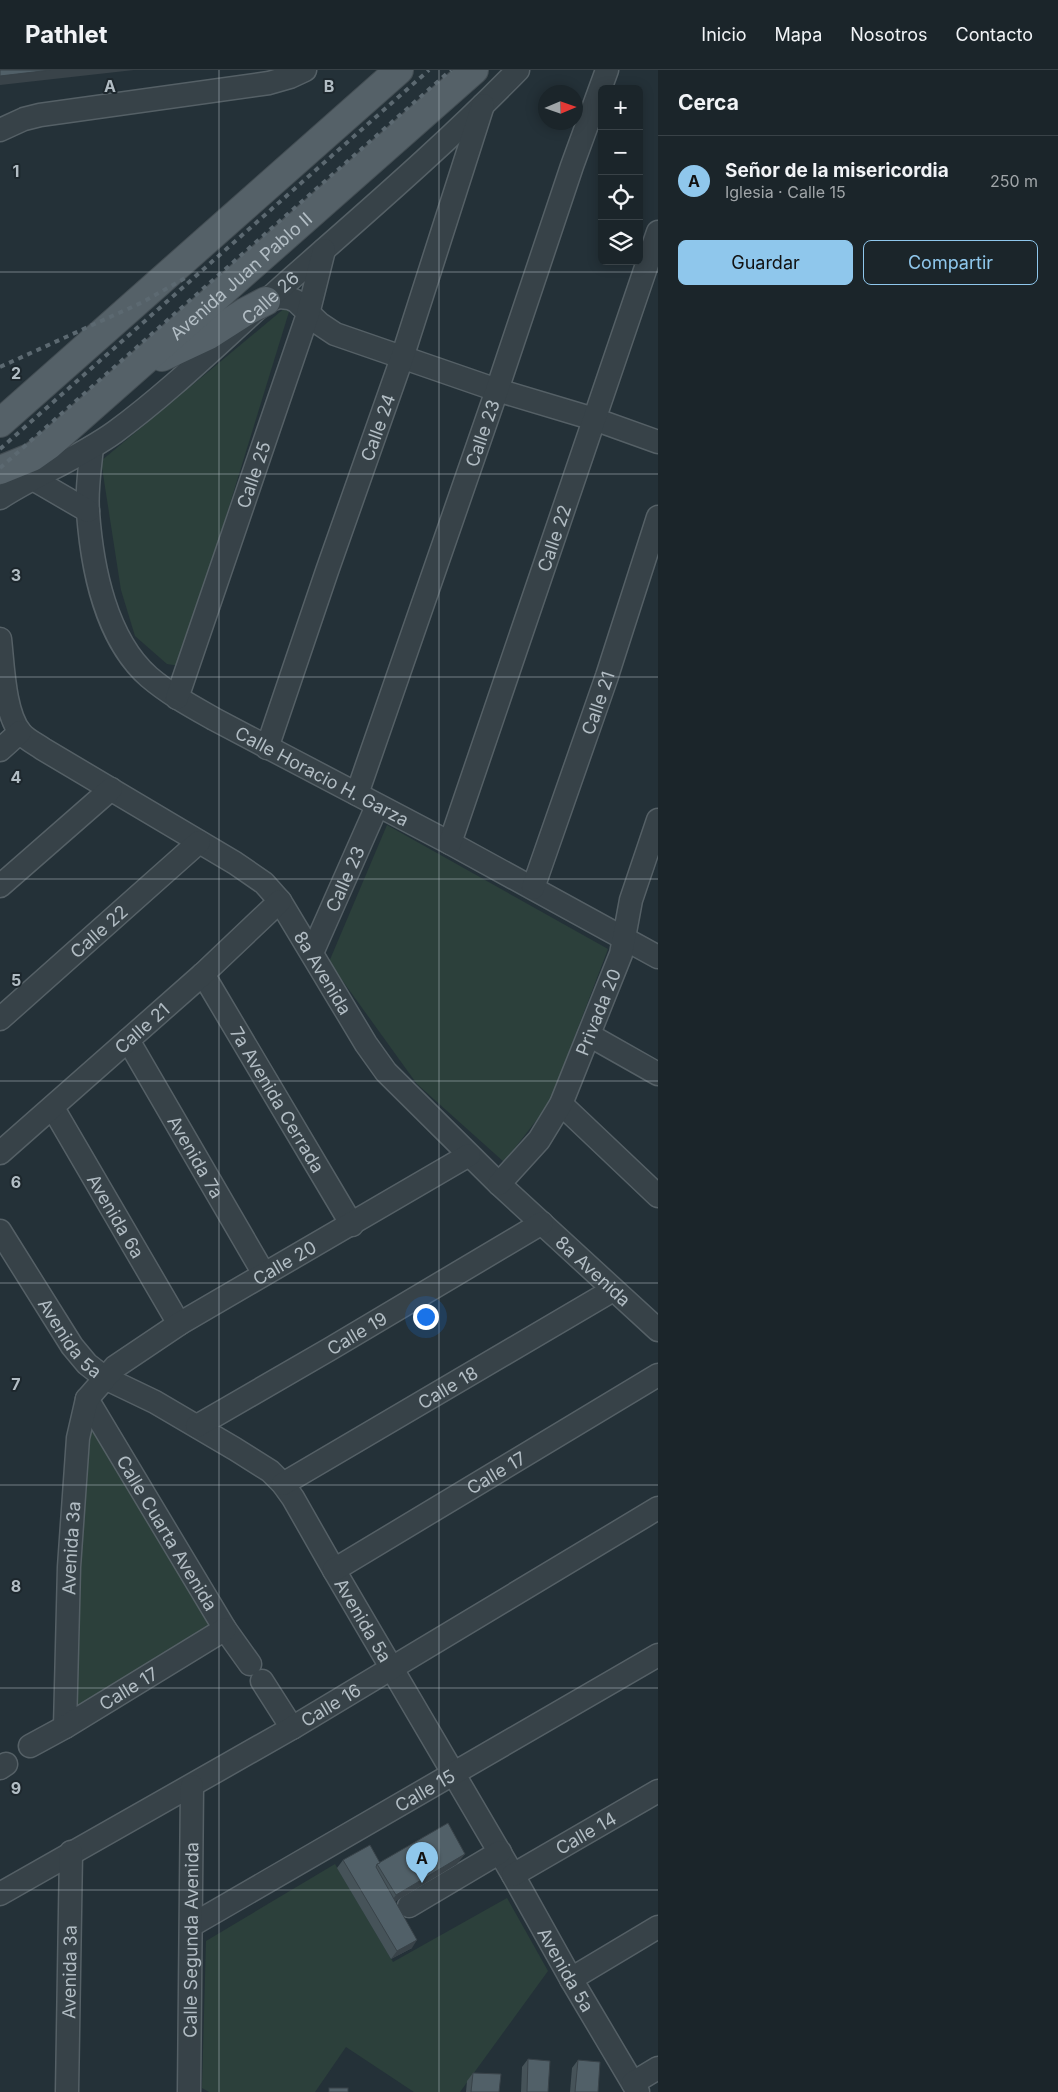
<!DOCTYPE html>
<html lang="es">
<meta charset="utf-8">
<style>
:root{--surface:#1b252a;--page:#242d32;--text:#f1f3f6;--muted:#a0a5a8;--line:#394247;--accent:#8fc7ec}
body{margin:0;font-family:Inter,sans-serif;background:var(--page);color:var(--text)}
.controls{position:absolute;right:15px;top:15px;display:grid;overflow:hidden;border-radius:8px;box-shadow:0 2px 12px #0003}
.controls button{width:45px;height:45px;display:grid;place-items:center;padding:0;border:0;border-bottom:1px solid var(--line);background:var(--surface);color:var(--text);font:25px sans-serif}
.compass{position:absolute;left:538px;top:15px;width:45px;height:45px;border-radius:50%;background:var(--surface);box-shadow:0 2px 12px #0003;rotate:88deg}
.you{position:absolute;left:425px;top:1246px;width:18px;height:18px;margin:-12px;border:4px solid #fff;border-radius:50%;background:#1a73e8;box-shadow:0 0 0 8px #1a73e833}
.badge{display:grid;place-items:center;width:32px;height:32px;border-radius:50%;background:var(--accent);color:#111;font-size:16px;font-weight:700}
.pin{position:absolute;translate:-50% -41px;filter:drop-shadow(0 1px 2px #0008)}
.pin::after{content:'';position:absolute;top:26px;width:18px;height:15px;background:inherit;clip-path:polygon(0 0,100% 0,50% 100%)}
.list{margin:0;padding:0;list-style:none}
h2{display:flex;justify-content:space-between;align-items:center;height:65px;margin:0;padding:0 20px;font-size:21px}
h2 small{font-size:16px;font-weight:400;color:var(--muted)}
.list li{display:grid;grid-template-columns:32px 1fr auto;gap:15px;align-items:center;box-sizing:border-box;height:90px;padding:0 20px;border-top:1px solid var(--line)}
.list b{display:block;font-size:19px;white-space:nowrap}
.list p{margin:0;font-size:16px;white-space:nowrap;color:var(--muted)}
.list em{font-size:16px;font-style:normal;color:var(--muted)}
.actions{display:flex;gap:10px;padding:15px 20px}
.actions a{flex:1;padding:11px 0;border:1px solid var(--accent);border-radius:8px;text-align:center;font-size:18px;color:var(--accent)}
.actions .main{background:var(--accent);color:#111}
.icon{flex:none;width:28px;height:28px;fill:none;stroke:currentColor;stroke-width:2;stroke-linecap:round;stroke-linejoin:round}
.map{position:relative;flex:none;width:658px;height:2022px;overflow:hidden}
header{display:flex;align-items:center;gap:30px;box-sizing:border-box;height:70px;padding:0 25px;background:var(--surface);border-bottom:1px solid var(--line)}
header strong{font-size:24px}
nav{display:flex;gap:28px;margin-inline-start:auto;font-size:18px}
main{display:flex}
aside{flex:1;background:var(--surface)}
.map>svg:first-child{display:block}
.green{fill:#2c403b}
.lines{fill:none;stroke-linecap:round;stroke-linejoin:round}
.minor-casing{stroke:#556066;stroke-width:25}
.major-casing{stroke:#444e54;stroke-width:30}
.minor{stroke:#374248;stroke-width:22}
.major{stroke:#556168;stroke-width:28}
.rail{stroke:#5c6971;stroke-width:4;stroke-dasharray:5 5;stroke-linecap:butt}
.wall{fill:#465359}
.shaded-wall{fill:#394349}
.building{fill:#516068;stroke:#394349}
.grid{fill:none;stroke:#b2bdc4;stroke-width:1;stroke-opacity:0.55}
.labels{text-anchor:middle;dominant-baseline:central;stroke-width:4;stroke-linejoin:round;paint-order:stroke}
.street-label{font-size:18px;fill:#b2bdc4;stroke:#1d272d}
.grid-label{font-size:16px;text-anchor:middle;font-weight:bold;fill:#b2bdc4;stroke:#1d272d;stroke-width:4;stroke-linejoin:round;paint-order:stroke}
</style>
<header>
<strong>Pathlet</strong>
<nav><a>Inicio</a><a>Mapa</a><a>Nosotros</a><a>Contacto</a></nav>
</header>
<main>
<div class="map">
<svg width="658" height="2022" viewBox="0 0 658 2022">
<rect width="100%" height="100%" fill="#243138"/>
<g class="green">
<path d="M 292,232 L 180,596 L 167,594 L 135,566 L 121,520 L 101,391 Z"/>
<path d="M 387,755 L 608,879 L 549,1034 L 504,1092 L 417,1014 L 329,892 Z"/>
<path d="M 87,1347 L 214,1556 L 75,1638 Z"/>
<path d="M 335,1794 L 393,1892 L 507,1828 L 548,1901 L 460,2022 L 414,2022 L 346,1977 L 315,2022 L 209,2022 L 202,2018 L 206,1871 Z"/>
</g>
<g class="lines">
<defs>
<g id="minor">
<path d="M 0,60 L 24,49 L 40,45 L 269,13 L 290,7 L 305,0"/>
<path d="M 266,231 L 280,227 L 289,228 L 296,231 L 320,254 L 335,264 L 497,320 L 594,349 L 658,372"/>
<path id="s1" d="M 92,377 C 90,398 86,421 88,442 C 92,498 106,569 149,607 C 169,624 191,636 214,649 L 450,773 L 658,887"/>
<path d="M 33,409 L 88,441"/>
<path id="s2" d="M 0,428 C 37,404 79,388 115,362 C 172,320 222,270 275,223 C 357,150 441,79 518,0"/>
<path id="s3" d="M 0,569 C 3,594 4,644 21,663 C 27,670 36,674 43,679 L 235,793 L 264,813 L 280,831 L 366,974 L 386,1002 L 499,1114 L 658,1260"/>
<path id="s4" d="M 177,628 L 308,244 L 324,180"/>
<path id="s5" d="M 267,678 L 327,501 L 402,288 L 483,35"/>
<path d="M 0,680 L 20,662"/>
<path id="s6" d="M 357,724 L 497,320 L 572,96 L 607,0"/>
<path id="s7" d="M 450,773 L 658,162"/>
<path d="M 0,816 L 111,719"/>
<path id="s8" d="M 533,818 L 607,606 L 658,447"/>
<path id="s9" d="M 312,883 L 377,736"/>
<path id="s10" d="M 203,904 L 352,1155"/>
<path id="s11" d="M 0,949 L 199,772"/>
<path d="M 589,965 L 658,1004"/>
<path id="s12" d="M 128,970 L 264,1204"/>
<path d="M 561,1034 L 658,1126"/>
<path id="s13" d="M 53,1038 L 179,1254"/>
<path id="s14" d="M 0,1083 L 203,904 L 280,831"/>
<path id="s15" d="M 499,1114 L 539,1070 L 561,1034 L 621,884 L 631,830 L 658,750"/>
<path id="s16" d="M 0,1161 L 72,1276 L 87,1294 L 105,1308 L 155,1332 L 235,1379 L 270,1401 L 283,1414 L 293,1428 L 334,1500 L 513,1805 L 571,1909 L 638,2022"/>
<path id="s17" d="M 87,1329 L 225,1559 L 250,1594"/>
<path id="s18" d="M 197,1356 L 330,1279 L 542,1153"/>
<path id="s19" d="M 283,1414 L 613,1220"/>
<path id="s20" d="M 334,1500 L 658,1305"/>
<path d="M 262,1611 L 292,1658"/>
<path id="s21" d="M 65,1657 L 69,1497 L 78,1368 L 87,1329 L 115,1297 L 179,1254 L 469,1085"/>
<path id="s22" d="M 30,1676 L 65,1657 L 225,1559"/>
<path d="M 0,1698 L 6,1694"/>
<path id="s23" d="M 513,1805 L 658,1721"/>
<path id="s24" d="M 0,1824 L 292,1658 L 658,1438"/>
<path d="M 409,1836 L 500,1782"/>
<path id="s25" d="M 192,1855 L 658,1585"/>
<path d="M 571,1909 L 658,1857"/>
<path d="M 633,2013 L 658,1998"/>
<path id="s26" d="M 67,2022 L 71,1782"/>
<path id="s27" d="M 189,2022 L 192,1716"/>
</g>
<g id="major">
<path d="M 162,287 L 209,265 L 245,242 L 266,231"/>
<path d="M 0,353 L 399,0"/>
<path id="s28" d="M 0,400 L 32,387 L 49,375 L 474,0"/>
</g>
</defs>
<use href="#minor" class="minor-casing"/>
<use href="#major" class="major-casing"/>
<use href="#minor" class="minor"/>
<use href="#major" class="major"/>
<g class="rail">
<path d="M 0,297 L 143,232 L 185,208"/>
<path d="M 0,379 L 429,0"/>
<path d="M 0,398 L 451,0"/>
</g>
</g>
<g class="wall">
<path d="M 343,1790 L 380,1793 L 457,1794 L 395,1831 L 412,1878 L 391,1889 L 337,1798 Z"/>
<path d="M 528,1989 L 548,2022 L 521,2022 L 522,1997 Z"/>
<path d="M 578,1990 L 598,2022 L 570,2022 L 572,1998 Z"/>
<path d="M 473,2003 L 499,2022 L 466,2022 L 467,2011 Z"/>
</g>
<g class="shaded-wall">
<path d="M 51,0 L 134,0 L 0,15 L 0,6 Z"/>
<path d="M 465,1784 L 457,1794 L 388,1836 L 396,1825 Z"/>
<path d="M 417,1870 L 412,1878 L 391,1889 L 397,1881 Z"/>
</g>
<g class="building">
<path d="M 0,0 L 51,0 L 0,6 Z"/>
<path d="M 448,1753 L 465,1784 L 396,1825 L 377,1794 Z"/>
<path d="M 370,1775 L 380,1793 L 377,1794 L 376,1797 L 417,1870 L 397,1881 L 343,1790 Z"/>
<path d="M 528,1989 L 550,1991 L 548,2022 L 527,2022 Z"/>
<path d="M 578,1990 L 600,1992 L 598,2022 L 575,2022 Z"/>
<path d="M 473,2003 L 501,2004 L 499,2022 L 471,2022 Z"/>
<rect x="329" y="2018" width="19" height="4"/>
</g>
<path class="grid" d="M 219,0 L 219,2022M 439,0 L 439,2022M 0,202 L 658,202M 0,404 L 658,404M 0,607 L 658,607M 0,809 L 658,809M 0,1011 L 658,1011M 0,1213 L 658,1213M 0,1415 L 658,1415M 0,1618 L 658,1618M 0,1820 L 658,1820"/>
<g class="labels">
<g class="street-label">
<text stroke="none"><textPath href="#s28" startOffset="311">Avenida Juan Pablo II</textPath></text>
<text stroke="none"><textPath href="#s2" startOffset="338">Calle 26</textPath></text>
<text stroke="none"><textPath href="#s5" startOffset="339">Calle 24</textPath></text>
<text stroke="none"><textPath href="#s6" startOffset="382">Calle 23</textPath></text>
<text stroke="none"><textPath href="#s4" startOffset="236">Calle 25</textPath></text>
<text stroke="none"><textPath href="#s7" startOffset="322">Calle 22</textPath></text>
<text stroke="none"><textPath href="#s8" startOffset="196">Calle 21</textPath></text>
<text stroke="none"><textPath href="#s1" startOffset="445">Calle Horacio H. Garza</textPath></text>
<text stroke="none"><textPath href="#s9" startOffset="81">Calle 23</textPath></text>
<text stroke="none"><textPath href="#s11" startOffset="132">Calle 22</textPath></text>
<text stroke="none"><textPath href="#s3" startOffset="491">8a Avenida</textPath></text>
<text stroke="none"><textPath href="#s15" startOffset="201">Privada 20</textPath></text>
<text stroke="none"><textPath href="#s14" startOffset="189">Calle 21</textPath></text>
<text stroke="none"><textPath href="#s10" startOffset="146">7a Avenida Cerrada</textPath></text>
<text stroke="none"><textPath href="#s12" startOffset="135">Avenida 7a</textPath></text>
<text stroke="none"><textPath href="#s13" startOffset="125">Avenida 6a</textPath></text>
<text stroke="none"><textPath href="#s21" startOffset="571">Calle 20</textPath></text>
<text stroke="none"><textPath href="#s3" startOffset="896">8a Avenida</textPath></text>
<text stroke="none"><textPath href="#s18" startOffset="185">Calle 19</textPath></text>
<text stroke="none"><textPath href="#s16" startOffset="128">Avenida 5a</textPath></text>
<text stroke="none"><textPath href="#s19" startOffset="191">Calle 18</textPath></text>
<text stroke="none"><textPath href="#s20" startOffset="189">Calle 17</textPath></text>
<text stroke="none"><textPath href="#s17" startOffset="156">Calle Cuarta Avenida</textPath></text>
<text stroke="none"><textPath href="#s21" startOffset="179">Avenida 3a</textPath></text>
<text stroke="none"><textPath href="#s16" startOffset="548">Avenida 5a</textPath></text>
<text stroke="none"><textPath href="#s22" startOffset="114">Calle 17</textPath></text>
<text stroke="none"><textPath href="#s24" startOffset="381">Calle 16</textPath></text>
<text stroke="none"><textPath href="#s25" startOffset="269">Calle 15</textPath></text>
<text stroke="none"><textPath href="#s23" startOffset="84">Calle 14</textPath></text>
<text stroke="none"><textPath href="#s27" startOffset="152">Calle Segunda Avenida</textPath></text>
<text stroke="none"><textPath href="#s16" startOffset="952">Avenida 5a</textPath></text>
<text stroke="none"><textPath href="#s26" startOffset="120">Avenida 3a</textPath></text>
</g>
</g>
<g class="grid-label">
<text x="110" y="22">A</text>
<text x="329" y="22">B</text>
<text x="16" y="107">1</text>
<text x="16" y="309">2</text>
<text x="16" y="511">3</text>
<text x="16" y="713">4</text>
<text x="16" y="916">5</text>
<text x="16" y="1118">6</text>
<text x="16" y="1320">7</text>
<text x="16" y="1522">8</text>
<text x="16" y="1724">9</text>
</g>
</svg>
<div class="controls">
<button>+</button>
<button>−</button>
<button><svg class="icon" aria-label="locate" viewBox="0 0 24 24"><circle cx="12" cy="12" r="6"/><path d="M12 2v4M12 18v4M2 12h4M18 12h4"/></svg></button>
<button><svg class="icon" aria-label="layers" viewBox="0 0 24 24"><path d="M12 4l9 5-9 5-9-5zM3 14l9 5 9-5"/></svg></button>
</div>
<svg class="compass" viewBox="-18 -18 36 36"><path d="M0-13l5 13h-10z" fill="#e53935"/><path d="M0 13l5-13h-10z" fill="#a0a5a8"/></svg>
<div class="you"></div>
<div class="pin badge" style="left:422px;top:1813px">A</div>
</div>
<aside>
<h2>Cerca<small></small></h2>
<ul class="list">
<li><span class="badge">A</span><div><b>Señor de la misericordia</b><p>Iglesia · Calle 15</p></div><em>250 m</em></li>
</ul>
<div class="actions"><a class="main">Guardar</a><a>Compartir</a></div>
</aside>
</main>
